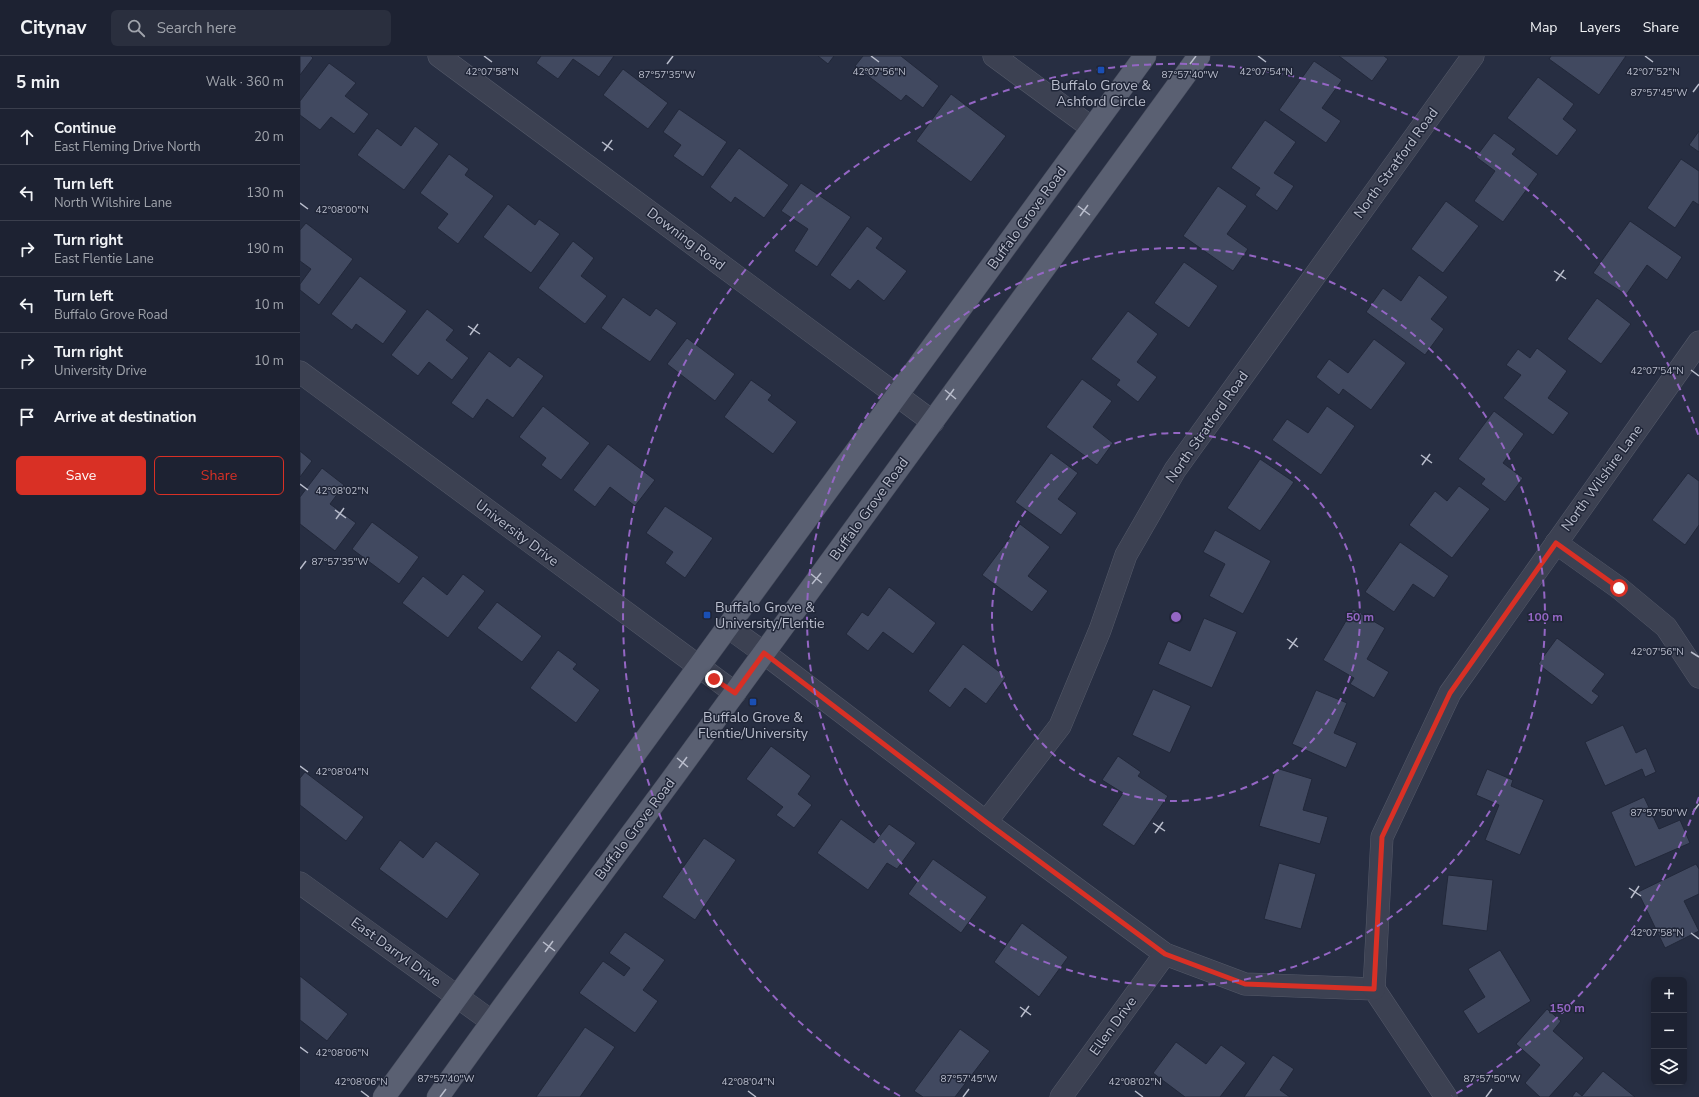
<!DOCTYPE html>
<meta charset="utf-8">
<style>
:root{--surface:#1d2232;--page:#2a2f3e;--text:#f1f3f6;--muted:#a0a4ac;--line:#3b3f4d;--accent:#d93025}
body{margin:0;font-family:"Nunito Sans",sans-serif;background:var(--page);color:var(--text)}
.controls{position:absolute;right:12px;bottom:12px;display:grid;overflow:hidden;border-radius:6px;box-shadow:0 2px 10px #0003}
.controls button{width:36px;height:36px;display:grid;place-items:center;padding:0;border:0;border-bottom:1px solid var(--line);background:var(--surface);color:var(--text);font:20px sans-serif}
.stop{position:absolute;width:12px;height:12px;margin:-9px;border:3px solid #d93025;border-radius:50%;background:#fff}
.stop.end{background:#d93025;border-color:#fff;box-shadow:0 1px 4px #0008}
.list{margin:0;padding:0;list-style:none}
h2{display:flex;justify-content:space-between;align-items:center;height:52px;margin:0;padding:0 16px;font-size:17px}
h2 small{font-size:13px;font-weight:400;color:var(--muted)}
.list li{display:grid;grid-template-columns:26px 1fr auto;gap:12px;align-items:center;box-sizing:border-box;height:56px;padding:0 16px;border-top:1px solid var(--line)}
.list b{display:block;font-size:15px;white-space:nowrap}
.list p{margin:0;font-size:13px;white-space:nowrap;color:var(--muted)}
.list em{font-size:13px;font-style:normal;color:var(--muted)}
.actions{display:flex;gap:8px;padding:12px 16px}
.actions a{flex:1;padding:9px 0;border:1px solid var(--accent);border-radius:6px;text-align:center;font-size:14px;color:var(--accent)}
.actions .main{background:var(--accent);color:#fff}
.icon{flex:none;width:22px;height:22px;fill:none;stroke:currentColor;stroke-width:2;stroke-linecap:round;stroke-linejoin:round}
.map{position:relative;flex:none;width:1399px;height:1041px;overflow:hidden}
header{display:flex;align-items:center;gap:24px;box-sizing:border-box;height:56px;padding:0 20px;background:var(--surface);border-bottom:1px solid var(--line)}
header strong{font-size:19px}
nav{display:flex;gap:22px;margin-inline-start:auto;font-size:14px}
.search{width:280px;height:36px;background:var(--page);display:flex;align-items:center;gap:10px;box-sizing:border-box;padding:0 14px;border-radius:6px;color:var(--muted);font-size:15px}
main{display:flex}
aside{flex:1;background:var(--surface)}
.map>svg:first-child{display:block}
.building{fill:#414960;stroke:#22283a}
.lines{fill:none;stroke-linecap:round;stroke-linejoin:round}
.minor-casing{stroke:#545969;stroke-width:23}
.major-casing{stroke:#454a5b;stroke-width:23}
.minor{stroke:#3c4152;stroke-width:22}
.major{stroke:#5a6072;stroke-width:22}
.route{stroke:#d93025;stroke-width:5}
.ticks{fill:none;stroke:#b9bdcc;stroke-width:1.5}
.ring{fill:none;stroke:#9466c4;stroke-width:2;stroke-dasharray:7 5}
.transit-dot{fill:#1a4fb4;stroke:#202638;stroke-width:1.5}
.labels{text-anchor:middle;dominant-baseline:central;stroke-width:3;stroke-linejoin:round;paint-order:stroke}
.poi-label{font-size:14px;fill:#b9bdcc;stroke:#202638}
.street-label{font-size:14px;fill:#b9bdcc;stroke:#202638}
.ticks-label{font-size:10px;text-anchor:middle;fill:#b9bdcc;stroke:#202638;stroke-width:3;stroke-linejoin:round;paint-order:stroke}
.centre{fill:#9466c4;stroke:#202638;stroke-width:2}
.ring-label{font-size:12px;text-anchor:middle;font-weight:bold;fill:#9466c4;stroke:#202638;stroke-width:3;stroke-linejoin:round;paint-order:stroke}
</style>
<header>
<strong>Citynav</strong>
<div class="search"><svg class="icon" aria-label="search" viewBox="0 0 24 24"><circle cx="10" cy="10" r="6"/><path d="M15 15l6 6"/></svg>Search here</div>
<nav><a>Map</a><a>Layers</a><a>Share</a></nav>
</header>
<main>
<aside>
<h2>5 min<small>Walk · 360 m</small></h2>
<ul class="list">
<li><svg class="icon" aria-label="ahead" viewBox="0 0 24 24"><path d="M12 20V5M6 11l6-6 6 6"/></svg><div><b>Continue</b><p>East Fleming Drive North</p></div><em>20 m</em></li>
<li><svg class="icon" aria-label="left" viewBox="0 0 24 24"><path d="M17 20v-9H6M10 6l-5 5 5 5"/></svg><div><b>Turn left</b><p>North Wilshire Lane</p></div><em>130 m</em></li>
<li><svg class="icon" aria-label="right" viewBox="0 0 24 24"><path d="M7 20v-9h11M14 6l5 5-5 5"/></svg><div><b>Turn right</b><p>East Flentie Lane</p></div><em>190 m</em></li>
<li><svg class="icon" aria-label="left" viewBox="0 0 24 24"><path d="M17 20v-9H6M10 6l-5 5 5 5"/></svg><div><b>Turn left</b><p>Buffalo Grove Road</p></div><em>10 m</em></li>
<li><svg class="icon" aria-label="right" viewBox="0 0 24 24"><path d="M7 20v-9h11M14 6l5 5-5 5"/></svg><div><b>Turn right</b><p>University Drive</p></div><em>10 m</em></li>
<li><svg class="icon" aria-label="arrive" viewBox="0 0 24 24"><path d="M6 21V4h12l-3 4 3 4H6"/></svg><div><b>Arrive at destination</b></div></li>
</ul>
<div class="actions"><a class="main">Save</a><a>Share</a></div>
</aside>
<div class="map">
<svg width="1399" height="1041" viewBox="0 0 1399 1041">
<rect width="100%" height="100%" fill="#272e42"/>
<g class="building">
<path d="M 0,0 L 11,0 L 13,2 L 0,19 Z"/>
<path d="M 241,0 L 314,0 L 299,21 L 273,3 L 258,23 L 236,7 Z"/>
<path d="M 518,0 L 534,0 L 528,8 Z"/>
<path d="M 563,0 L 601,0 L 639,30 L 623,52 L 606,39 L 601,45 L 555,10 Z"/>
<path d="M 1039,0 L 1084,0 L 1088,3 L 1072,25 Z"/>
<path d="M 1251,0 L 1326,0 L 1299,39 L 1249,3 Z"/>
<path d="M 1014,5 L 1042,24 L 1022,52 L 1041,65 L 1026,87 L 979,54 Z"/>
<path d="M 29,7 L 56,27 L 45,40 L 69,58 L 54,78 L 31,61 L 20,74 L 0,59 L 0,45 Z"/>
<path d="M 323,13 L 368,47 L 348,73 L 303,39 Z"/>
<path d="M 1238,21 L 1274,48 L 1263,63 L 1277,74 L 1257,100 L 1207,62 Z"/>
<path d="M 651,38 L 706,80 L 671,126 L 616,85 Z"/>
<path d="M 379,53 L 427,86 L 403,121 L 373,100 L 381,89 L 363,76 Z"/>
<path d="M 965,64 L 996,86 L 974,117 L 994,130 L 977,155 L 955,139 L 960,132 L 931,112 Z"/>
<path d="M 115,70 L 139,88 L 104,134 L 57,99 L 77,72 L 101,90 Z"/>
<path d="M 1399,75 L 1399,96 L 1389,89 Z"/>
<path d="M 1194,77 L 1216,93 L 1212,98 L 1238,118 L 1203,166 L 1174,145 L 1195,115 L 1176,101 Z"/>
<path d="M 439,92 L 489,129 L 464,162 L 435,141 L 431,147 L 410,131 Z"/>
<path d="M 149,98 L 169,113 L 165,119 L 194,140 L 158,188 L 137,172 L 148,158 L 120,137 Z"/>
<path d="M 1381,103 L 1399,115 L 1399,149 L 1393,145 L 1375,172 L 1347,152 Z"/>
<path d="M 501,127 L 551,161 L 517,211 L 494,195 L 508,173 L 481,155 Z"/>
<path d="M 918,130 L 947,150 L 927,178 L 948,193 L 933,215 L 883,180 Z"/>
<path d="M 1146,145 L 1179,170 L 1143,217 L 1111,193 Z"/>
<path d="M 208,148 L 235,169 L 239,163 L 260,178 L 231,217 L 183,181 Z"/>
<path d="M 1330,165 L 1382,201 L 1367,224 L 1347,209 L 1326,239 L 1293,217 Z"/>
<path d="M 6,167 L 53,203 L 19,249 L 0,234 L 0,228 L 11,213 L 0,205 L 0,174 Z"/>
<path d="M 567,170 L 583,182 L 576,192 L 607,215 L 584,245 L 558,224 L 550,234 L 530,219 Z"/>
<path d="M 273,185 L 294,202 L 281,220 L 307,240 L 285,268 L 238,232 Z"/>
<path d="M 884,206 L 918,230 L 889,272 L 854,247 Z"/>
<path d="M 1119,219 L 1148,241 L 1131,263 L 1144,273 L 1125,299 L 1066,256 L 1083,232 L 1101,245 Z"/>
<path d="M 60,220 L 107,255 L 83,288 L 56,268 L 52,274 L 31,258 Z"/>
<path d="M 323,241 L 350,260 L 356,252 L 377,267 L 350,306 L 301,272 Z"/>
<path d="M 1297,242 L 1331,268 L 1301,308 L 1267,283 Z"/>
<path d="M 127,253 L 154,274 L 146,284 L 169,302 L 152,324 L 129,306 L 118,320 L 91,299 Z"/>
<path d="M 828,255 L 858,278 L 837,306 L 857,321 L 838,346 L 816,329 L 820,324 L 791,303 Z"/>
<path d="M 387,282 L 435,318 L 415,345 L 367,308 Z"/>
<path d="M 1074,283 L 1106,307 L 1071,354 L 1043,333 L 1039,339 L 1016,321 L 1029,303 L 1048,317 Z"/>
<path d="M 1237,292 L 1267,315 L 1248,342 L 1269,357 L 1253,379 L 1203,342 L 1221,319 L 1206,309 L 1218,293 L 1230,302 Z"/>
<path d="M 189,295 L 210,311 L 218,301 L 244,320 L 213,362 L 187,343 L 173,363 L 151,347 Z"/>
<path d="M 782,323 L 812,345 L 793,371 L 813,387 L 797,409 L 746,371 Z"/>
<path d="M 451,324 L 472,339 L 468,344 L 497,366 L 473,398 L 424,361 Z"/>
<path d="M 243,350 L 290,387 L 261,424 L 241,409 L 246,402 L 219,381 Z"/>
<path d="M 1027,350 L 1055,370 L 1021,419 L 972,384 L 987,363 L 1008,377 Z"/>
<path d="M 1194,355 L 1224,378 L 1203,407 L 1223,422 L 1205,446 L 1181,428 L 1185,423 L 1158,403 Z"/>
<path d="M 308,388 L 355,424 L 335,450 L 310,431 L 295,451 L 273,434 Z"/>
<path d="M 0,395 L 12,405 L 0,421 Z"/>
<path d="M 751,397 L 778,417 L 758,443 L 777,457 L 761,479 L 715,446 Z"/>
<path d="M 960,403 L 994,426 L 960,475 L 927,452 Z"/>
<path d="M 22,412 L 44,429 L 30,448 L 56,467 L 35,495 L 0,468 L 0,441 Z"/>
<path d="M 1388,417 L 1399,425 L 1399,469 L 1385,489 L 1352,464 Z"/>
<path d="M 1159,430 L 1190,453 L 1152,502 L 1109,469 L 1135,435 L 1147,445 Z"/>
<path d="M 365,450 L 413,482 L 385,522 L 365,507 L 373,496 L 346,477 Z"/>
<path d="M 72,466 L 119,501 L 99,528 L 52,493 Z"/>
<path d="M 720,468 L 750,491 L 728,520 L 748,535 L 732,556 L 682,519 Z"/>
<path d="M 915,474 L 971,505 L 943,558 L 909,540 L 925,508 L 903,496 Z"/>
<path d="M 1100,486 L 1149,520 L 1134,542 L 1113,528 L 1094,556 L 1065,536 Z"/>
<path d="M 163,518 L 185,535 L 148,582 L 102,547 L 123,520 L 147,539 Z"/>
<path d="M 589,531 L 636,567 L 613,598 L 583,576 L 568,595 L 546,578 L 562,556 L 568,560 Z"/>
<path d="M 197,546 L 242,580 L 222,606 L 177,572 Z"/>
<path d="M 1053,553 L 1085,572 L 1067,603 L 1089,616 L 1074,642 L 1050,628 L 1054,622 L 1023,604 Z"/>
<path d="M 904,562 L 937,576 L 912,632 L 858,608 L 868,585 L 890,595 Z"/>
<path d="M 1257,582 L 1305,618 L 1292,635 L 1299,640 L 1292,649 L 1238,608 Z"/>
<path d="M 663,588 L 706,621 L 686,648 L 665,632 L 650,652 L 628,635 Z"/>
<path d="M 258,594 L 277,608 L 273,613 L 300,634 L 276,667 L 230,632 Z"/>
<path d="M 853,633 L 891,650 L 870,697 L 832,679 Z"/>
<path d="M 1016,634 L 1047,647 L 1034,677 L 1057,687 L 1046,712 L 992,688 Z"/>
<path d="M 1323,669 L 1336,697 L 1346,692 L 1356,716 L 1345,721 L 1342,713 L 1305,730 L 1285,686 Z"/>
<path d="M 471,690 L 511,720 L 498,738 L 512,749 L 494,772 L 476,759 L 483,751 L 446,723 Z"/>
<path d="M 818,700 L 841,716 L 838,720 L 868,740 L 834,790 L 802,769 L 823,737 L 802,724 Z"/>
<path d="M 976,712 L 1012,723 L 1003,754 L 1028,761 L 1020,788 L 959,770 Z"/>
<path d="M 1187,713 L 1213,724 L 1211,730 L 1244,744 L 1220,799 L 1185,784 L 1199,749 L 1176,739 Z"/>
<path d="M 5,716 L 64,761 L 46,785 L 0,749 L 0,722 Z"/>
<path d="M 1344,741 L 1359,773 L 1380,764 L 1390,787 L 1335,811 L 1311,756 Z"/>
<path d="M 541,763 L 574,787 L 589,768 L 616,787 L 597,813 L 587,807 L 568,834 L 517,797 Z"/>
<path d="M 404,782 L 436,804 L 395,864 L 362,841 Z"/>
<path d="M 100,784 L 123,802 L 136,785 L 180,818 L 147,863 L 79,813 Z"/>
<path d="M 633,803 L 687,841 L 661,877 L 608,838 Z"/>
<path d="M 979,807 L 1016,818 L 1001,873 L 964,863 Z"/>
<path d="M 1396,808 L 1399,813 L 1399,838 L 1384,845 L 1399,875 L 1365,892 L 1338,836 Z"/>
<path d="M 1148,819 L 1193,824 L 1187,875 L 1142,869 Z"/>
<path d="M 722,867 L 768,901 L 739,941 L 694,906 Z"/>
<path d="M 325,876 L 365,904 L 343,934 L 358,945 L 335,977 L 279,937 L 303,905 L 324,920 L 330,912 L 309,897 Z"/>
<path d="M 1200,894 L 1231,945 L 1178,978 L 1163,955 L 1185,941 L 1168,913 Z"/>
<path d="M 0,920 L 48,958 L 27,985 L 0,964 Z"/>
<path d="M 1247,953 L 1261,965 L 1253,975 L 1284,1002 L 1249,1041 L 1240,1041 L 1225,1027 L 1240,1009 L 1216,988 Z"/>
<path d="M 285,971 L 315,991 L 280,1041 L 236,1041 Z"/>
<path d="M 660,973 L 690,995 L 655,1041 L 623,1041 L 614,1035 Z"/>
<path d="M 876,986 L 906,1008 L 921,989 L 946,1007 L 920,1041 L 885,1041 L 853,1017 Z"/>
<path d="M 973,999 L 994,1013 L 980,1034 L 990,1041 L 944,1041 Z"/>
<path d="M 1303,1015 L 1335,1041 L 1272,1041 L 1276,1035 L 1282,1040 Z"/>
</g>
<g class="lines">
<defs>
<g id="minor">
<path d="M 139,0 L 633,366"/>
<path d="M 694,0 L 792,72"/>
<path d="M 0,316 L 435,637"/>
<path d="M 1256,487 L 1319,532 L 1366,571 L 1399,621"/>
<path d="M 428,571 L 464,597 L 686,766 L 865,898 L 945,928 L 1074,933 L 1146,1041"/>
<path d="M 686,766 L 760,670 L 800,574 L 826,499 L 875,414 L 1173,0"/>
<path d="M 0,827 L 191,965"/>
<path d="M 1074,933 L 1082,781 L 1150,637 L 1399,286"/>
<path d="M 761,1041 L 865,898"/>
</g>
<g id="major">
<path d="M 84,1041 L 845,0"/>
<path d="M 138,1041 C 214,933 294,829 372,723 C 548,482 724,241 899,0"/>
</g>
</defs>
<use href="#minor" class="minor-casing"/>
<use href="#major" class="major-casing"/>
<use href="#minor" class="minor"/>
<use href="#major" class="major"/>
</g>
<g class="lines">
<path class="route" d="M 414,623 L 435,637 L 464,597 L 686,766 L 865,898 L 945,928 L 1074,933 L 1082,781 L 1150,637 L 1256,487 L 1319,532"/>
</g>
<path class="ticks" d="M 184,0 L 192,6M 571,0 L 579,6M 958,0 L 966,6M 1345,0 L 1353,6M 367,8 L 373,0M 890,8 L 896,0M 1393,36 L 1399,28M 302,86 L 313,94M 304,95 L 312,84M 0,147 L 8,153M 778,150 L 790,159M 780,160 L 788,149M 1254,215 L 1266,223M 1256,225 L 1264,214M 168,270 L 180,278M 170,279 L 178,268M 1391,314 L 1399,320M 645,334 L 656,343M 646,344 L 654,333M 1121,399 L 1132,407M 1122,409 L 1130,398M 0,428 L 8,434M 35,454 L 46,462M 36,463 L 44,452M 0,513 L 6,505M 511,518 L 522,527M 512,528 L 521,517M 987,583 L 998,591M 989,593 L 997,582M 1391,596 L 1399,601M 377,702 L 388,711M 0,710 L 8,716M 379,712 L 387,701M 1393,756 L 1399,748M 853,767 L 865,775M 855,777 L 863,766M 1329,832 L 1341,840M 1331,842 L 1339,830M 1391,877 L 1399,883M 243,886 L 255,895M 245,896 L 253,885M 720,951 L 731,959M 721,961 L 729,950M 0,991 L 8,997M 61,1035 L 69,1041M 448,1035 L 456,1041M 835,1035 L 843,1041M 140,1041 L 146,1033M 663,1041 L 669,1033M 1186,1041 L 1192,1033"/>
<g class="ring">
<circle cx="876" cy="561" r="184"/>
<circle cx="876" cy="561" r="369"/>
<path d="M1399 741A553 553 0 0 1 1152 1040M600 1040A553 553 0 1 1 1399 381"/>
</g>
<g class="transit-dot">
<rect x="797" y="10" width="8" height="8" rx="2"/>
<rect x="403" y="555" width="8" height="8" rx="2"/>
<rect x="449" y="642" width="8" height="8" rx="2"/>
</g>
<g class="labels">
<g class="poi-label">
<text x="801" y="29">Buffalo Grove &amp;<tspan x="801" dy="16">Ashford Circle</tspan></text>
<text x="415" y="551" text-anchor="start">Buffalo Grove &amp;<tspan x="415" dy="16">University/Flentie</tspan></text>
<text x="453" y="661">Buffalo Grove &amp;<tspan x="453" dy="16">Flentie/University</tspan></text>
</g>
<g class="street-label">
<text transform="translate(1096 107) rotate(-54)">North Stratford Road</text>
<text transform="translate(727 162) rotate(-54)">Buffalo Grove Road</text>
<text transform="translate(386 183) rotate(37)">Downing Road</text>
<text transform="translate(907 371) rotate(-55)">North Stratford Road</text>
<text transform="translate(1302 422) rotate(-54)">North Wilshire Lane</text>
<text transform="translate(569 453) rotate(-54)">Buffalo Grove Road</text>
<text transform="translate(217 477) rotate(37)">University Drive</text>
<text transform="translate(335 773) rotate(-53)">Buffalo Grove Road</text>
<text transform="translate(96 896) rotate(36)">East Darryl Drive</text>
<text transform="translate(813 970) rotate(-54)">Ellen Drive</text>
</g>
</g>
<g class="ticks-label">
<text x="1353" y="19">42°07'52"N</text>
<text x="192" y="19">42°07'58"N</text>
<text x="579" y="19">42°07'56"N</text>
<text x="966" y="19">42°07'54"N</text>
<text x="367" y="22">87°57'35"W</text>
<text x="890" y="22">87°57'40"W</text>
<text x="1359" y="40">87°57'45"W</text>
<text x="42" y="157">42°08'00"N</text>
<text x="1357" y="318">42°07'54"N</text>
<text x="42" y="438">42°08'02"N</text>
<text x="40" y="509">87°57'35"W</text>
<text x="1357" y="599">42°07'56"N</text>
<text x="42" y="719">42°08'04"N</text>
<text x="1359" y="760">87°57'50"W</text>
<text x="1357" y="880">42°07'58"N</text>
<text x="42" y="1000">42°08'06"N</text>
<text x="146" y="1026">87°57'40"W</text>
<text x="669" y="1026">87°57'45"W</text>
<text x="1192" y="1026">87°57'50"W</text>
<text x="61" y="1029">42°08'06"N</text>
<text x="448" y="1029">42°08'04"N</text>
<text x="835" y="1029">42°08'02"N</text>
</g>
<circle cx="876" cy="561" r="6" class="centre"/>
<g class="ring-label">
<text x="1060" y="565">50 m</text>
<text x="1245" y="565">100 m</text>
<text x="1267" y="956">150 m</text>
</g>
</svg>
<div class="controls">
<button>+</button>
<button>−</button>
<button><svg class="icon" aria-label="layers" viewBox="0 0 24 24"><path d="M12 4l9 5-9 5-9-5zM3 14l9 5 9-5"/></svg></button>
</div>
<div class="stop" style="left:1319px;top:532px"></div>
<div class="stop end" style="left:414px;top:623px"></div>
</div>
</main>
